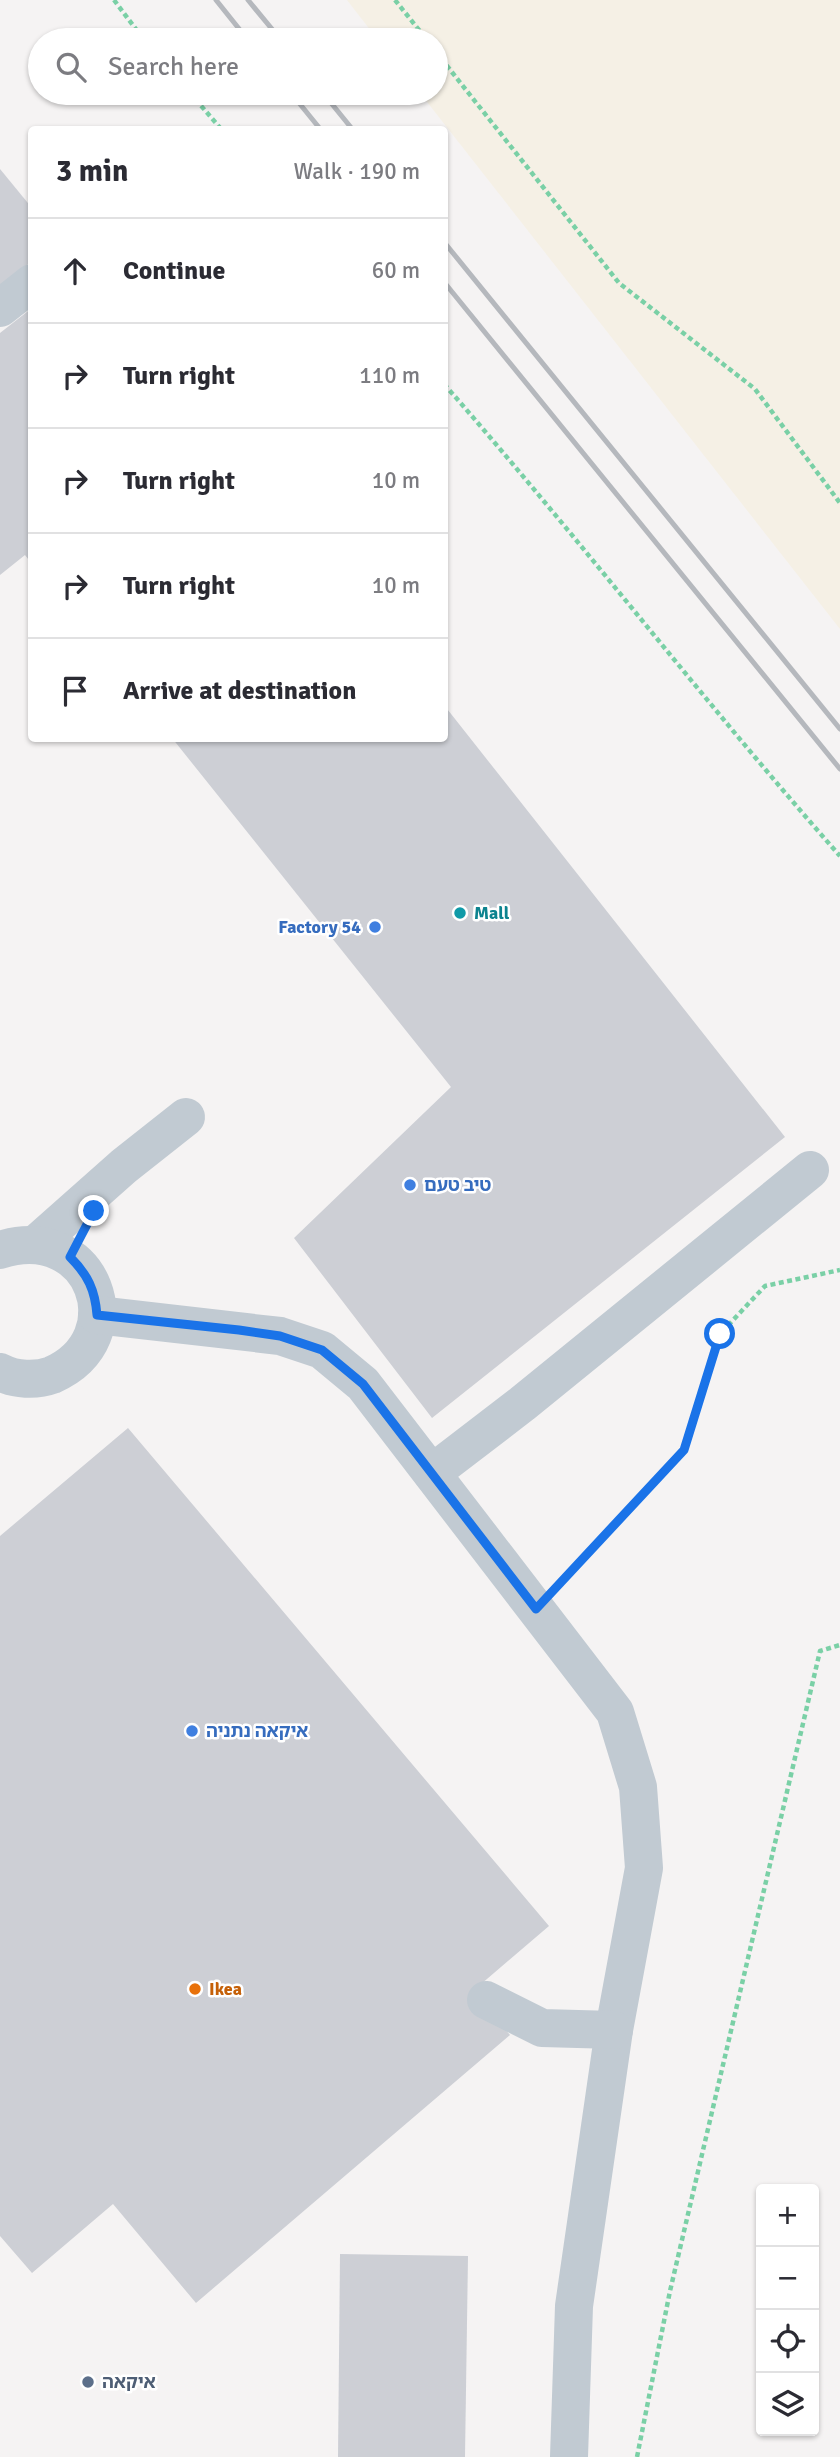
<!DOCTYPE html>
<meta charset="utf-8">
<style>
:root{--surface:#fff;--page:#f2f2f3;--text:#2b2b33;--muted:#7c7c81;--line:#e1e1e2}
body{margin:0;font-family:Signika,"Noto Sans Hebrew",sans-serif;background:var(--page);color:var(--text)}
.controls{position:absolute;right:21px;bottom:21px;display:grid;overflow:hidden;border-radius:7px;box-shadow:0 2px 5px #0004}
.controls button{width:63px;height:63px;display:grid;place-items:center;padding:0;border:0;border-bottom:2px solid var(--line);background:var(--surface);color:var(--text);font:35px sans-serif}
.stop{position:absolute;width:21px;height:21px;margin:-16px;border:5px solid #1a73e8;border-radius:50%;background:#fff}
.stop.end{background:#1a73e8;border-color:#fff;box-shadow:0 2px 7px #0008}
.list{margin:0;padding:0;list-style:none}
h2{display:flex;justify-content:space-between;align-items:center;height:91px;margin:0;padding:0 28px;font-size:30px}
h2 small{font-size:23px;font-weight:400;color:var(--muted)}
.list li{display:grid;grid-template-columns:46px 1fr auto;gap:21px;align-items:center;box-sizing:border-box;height:105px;padding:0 28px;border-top:2px solid var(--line)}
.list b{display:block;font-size:26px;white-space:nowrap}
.list em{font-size:23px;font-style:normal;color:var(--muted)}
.icon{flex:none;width:38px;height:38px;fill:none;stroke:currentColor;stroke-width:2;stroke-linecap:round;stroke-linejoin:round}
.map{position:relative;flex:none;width:840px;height:2457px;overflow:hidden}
.search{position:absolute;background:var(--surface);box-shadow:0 2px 5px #0004;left:28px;top:28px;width:420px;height:77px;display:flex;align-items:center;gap:18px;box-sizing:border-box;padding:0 24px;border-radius:38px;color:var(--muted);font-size:26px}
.panel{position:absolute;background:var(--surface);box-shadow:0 2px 5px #0004;left:28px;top:126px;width:420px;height:616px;border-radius:7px}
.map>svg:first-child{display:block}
.sand{fill:#f5f0e5}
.building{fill:#cdcfd5}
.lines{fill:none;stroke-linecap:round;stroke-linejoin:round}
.path{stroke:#7ad0a6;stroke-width:4.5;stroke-dasharray:5 3.5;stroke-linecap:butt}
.minor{stroke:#c1cad2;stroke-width:38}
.rail{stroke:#b5b8bd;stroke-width:5}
.route{stroke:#1a73e8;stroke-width:9}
.culture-dot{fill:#0f9aa8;stroke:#fff;stroke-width:2.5}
.shop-dot{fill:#3f7fe0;stroke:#fff;stroke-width:2.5}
.food-dot{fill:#e8710a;stroke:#fff;stroke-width:2.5}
.service-dot{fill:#5c6f8a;stroke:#fff;stroke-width:2.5}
.labels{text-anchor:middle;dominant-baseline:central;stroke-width:5;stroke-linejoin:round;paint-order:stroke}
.culture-label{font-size:18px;font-weight:bold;fill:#0d838f;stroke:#fff;text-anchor:start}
.shop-label{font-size:18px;font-weight:bold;fill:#366cbe;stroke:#fff;text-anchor:start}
.food-label{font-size:18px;font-weight:bold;fill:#c56008;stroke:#fff;text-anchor:start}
.service-label{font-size:18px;font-weight:bold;fill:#4e5e75;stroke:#fff;text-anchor:start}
</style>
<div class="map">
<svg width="840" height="2457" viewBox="0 0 840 2457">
<rect width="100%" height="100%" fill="#f5f3f3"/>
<path class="sand" d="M 347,0 L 840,0 L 840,629 L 420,93 L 436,93 L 436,40 L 378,40 Z"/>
<g class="building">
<path d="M 0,169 L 32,208 L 32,261 L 0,286 Z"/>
<path d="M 32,308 L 32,564 L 25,555 L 0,575 L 0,333 Z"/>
<path d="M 444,705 L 785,1137 L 432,1418 L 294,1238 L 451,1087 L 172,738 L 444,738 Z"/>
<path d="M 128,1428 L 549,1926 L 473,1991 L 510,2035 L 196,2303 L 113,2204 L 32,2273 L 0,2236 L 0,1536 Z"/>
<path d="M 340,2254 L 468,2256 L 465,2457 L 338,2457 Z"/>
</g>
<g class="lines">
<g class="path">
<path d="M 114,0 L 144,40"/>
<path d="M 395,0 L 427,40"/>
<path d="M 436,52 L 619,283 L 755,389 L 840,503"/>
<path d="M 190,93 L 222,130"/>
<path d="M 444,384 C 580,539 704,702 840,856"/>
<path d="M 561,1583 L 684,1450 L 720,1334 L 765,1286 L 840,1270"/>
<path d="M 637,2457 L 670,2291 L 820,1651 L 840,1645"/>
</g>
<g class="minor">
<path d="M 0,308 L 32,283"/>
<path d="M 36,1244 L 124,1166 L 186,1117"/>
<path d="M 0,1250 C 94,1220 136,1338 52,1375 C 36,1381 15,1380 0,1372"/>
<path d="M 97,1315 L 280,1336 L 322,1350 L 363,1384 L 615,1712 L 638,1787 L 644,1868 L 614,2030 L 574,2306 L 569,2457"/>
<path d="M 432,1473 L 522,1404 L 810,1170"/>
<path d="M 486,2000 L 542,2028 L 614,2030"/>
</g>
<g class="rail">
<path d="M 216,0 L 248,40"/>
<path d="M 248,0 L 281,40"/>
<path d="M 291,93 L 321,130"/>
<path d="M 323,93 L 353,130"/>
<path d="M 444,242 L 840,729"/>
<path d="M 444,282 L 840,769"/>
</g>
</g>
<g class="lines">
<path class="route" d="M 94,1211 L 70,1257 C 88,1275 95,1290 97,1315 L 239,1330 L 280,1336 L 322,1350 L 363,1384 L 536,1609 L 684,1450 L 720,1334"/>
</g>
<circle class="culture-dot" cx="460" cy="913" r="7"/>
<g class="shop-dot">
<circle cx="375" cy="927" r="7"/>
<circle cx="410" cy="1185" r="7"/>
<circle cx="192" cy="1731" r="7"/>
</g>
<circle class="food-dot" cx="195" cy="1989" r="7"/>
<circle class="service-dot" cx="88" cy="2382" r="7"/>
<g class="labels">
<g class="culture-label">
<text x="474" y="913">Mall</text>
</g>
<g class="shop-label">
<text x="361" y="927" text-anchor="end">Factory 54</text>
<text x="424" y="1185">טיב טעם</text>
<text x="206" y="1731">איקאה נתניה</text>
</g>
<g class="food-label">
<text x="209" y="1989">Ikea</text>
</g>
<g class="service-label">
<text x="102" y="2382">איקאה</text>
</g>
</g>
</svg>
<div class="controls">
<button>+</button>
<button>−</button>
<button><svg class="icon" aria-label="locate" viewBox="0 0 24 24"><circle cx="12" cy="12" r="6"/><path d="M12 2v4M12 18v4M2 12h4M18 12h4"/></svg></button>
<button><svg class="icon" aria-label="layers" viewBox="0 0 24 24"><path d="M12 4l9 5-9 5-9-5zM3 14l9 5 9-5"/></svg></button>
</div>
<div class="stop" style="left:720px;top:1334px"></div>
<div class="stop end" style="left:94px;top:1211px"></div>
<div class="search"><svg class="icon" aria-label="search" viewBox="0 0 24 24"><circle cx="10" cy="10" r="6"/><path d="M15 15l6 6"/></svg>Search here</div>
<section class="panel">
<h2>3 min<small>Walk · 190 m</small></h2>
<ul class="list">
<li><svg class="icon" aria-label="ahead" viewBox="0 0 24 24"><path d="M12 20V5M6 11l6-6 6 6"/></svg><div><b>Continue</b></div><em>60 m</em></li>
<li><svg class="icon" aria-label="right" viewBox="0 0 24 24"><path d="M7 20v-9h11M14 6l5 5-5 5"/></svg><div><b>Turn right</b></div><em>110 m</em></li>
<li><svg class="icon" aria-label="right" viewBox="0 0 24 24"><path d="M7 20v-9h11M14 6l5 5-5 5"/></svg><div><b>Turn right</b></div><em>10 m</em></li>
<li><svg class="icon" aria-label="right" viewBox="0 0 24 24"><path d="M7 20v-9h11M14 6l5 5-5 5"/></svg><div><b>Turn right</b></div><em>10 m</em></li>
<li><svg class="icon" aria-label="arrive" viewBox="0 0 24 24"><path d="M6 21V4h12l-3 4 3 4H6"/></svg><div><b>Arrive at destination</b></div></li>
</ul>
</section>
</div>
